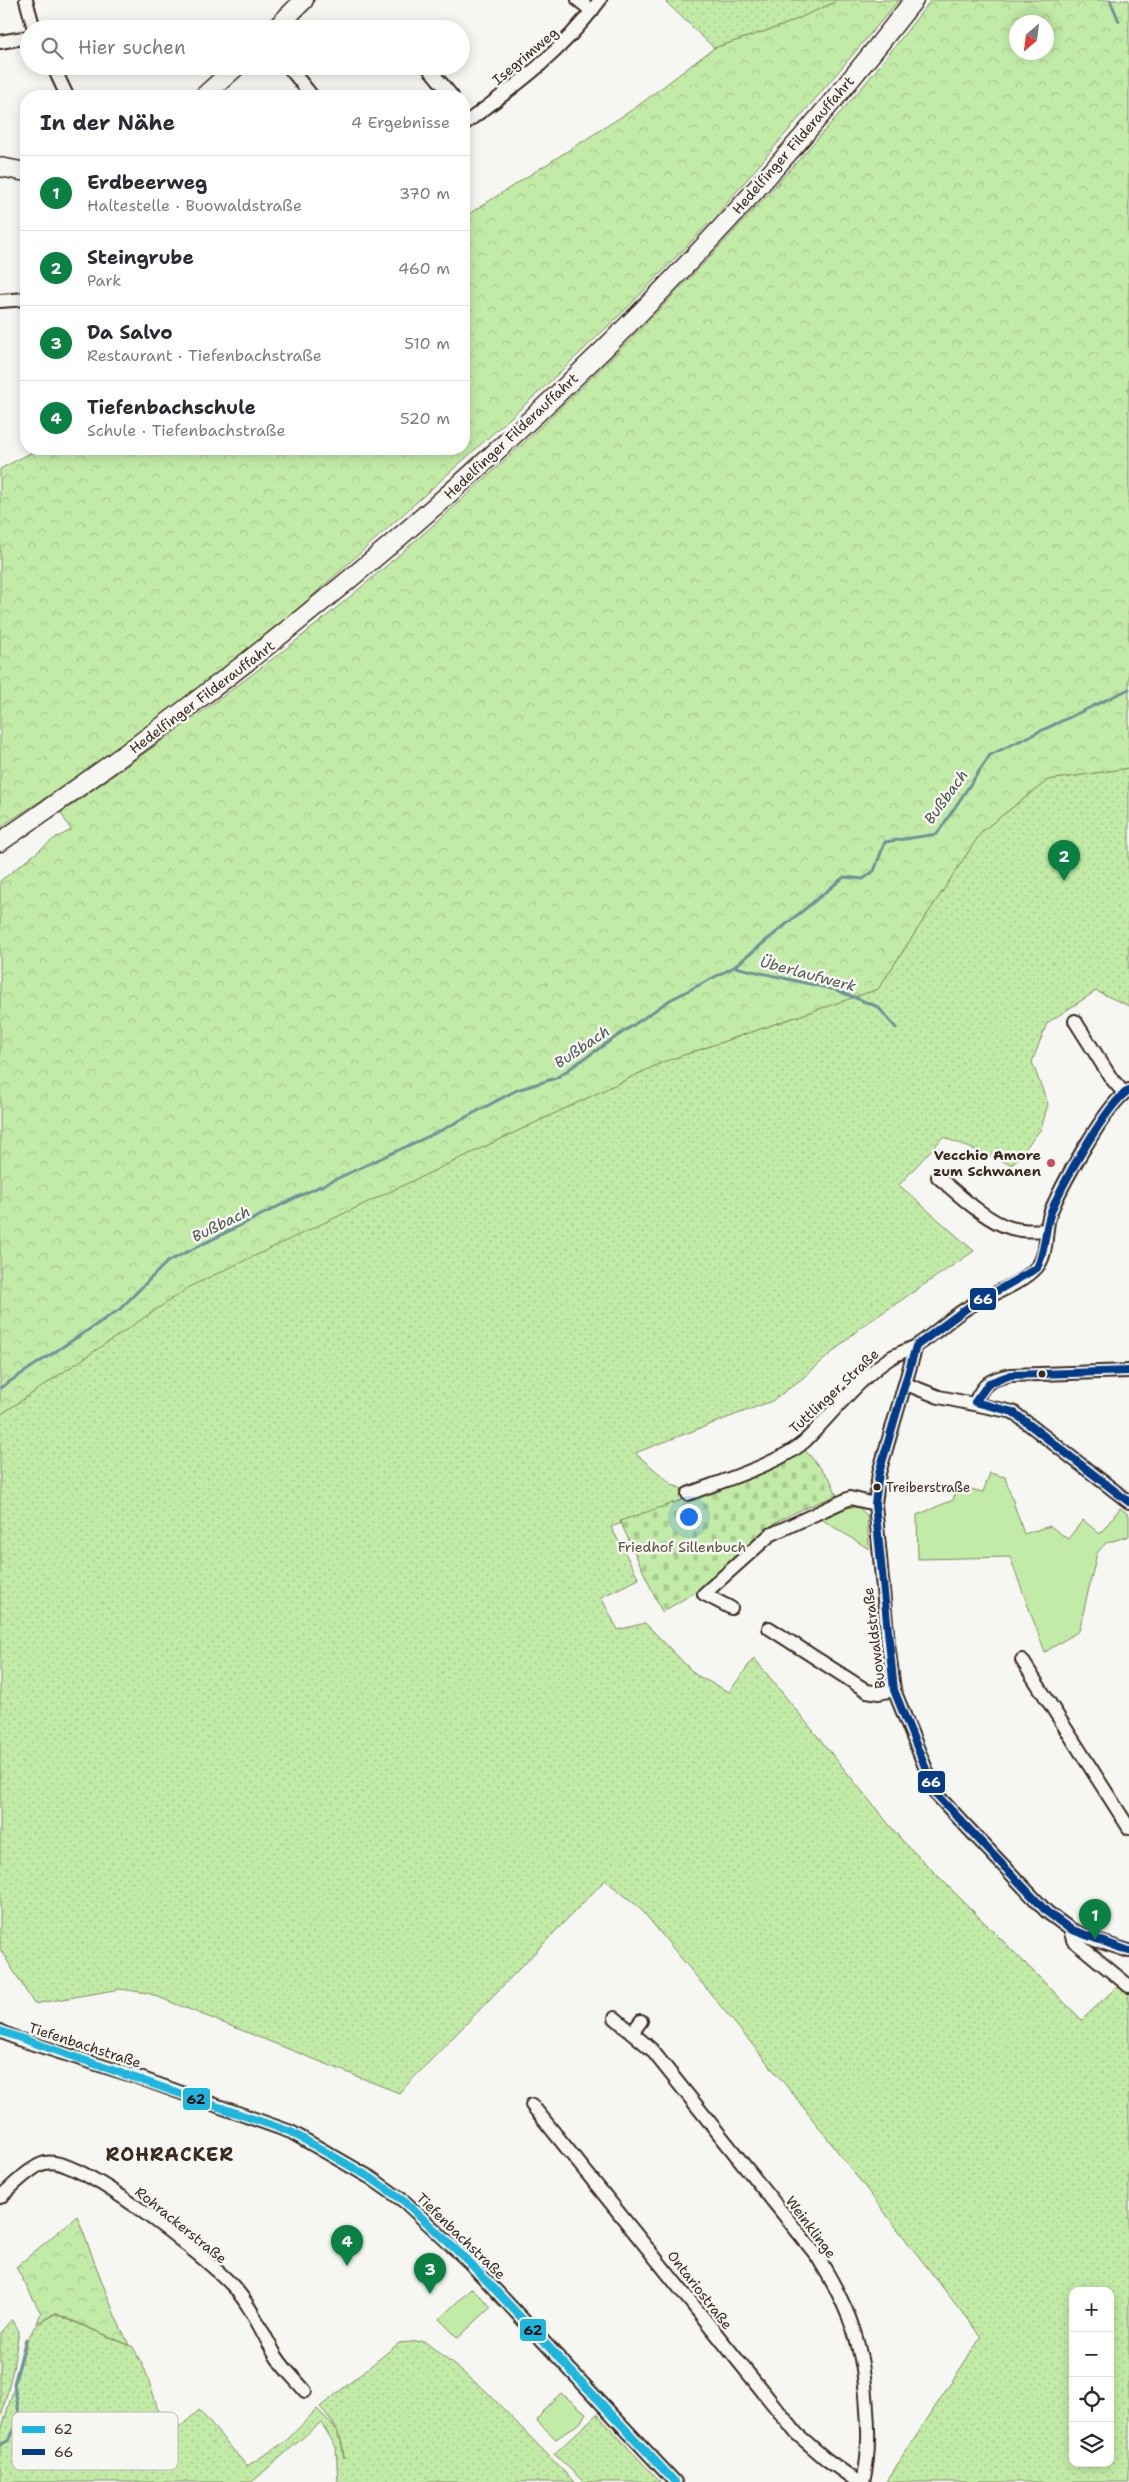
<!DOCTYPE html>
<html lang="de">
<meta charset="utf-8">
<style>
:root{--surface:#fff;--page:#f7f7f7;--text:#2b2b33;--muted:#7c7c81;--line:#e1e1e2;--accent:#0b8043}
body{margin:0;font-family:"Shantell Sans",sans-serif;background:var(--page);color:var(--text)}
.controls{position:absolute;right:15px;bottom:15px;display:grid;overflow:hidden;border-radius:10px;box-shadow:0 2px 12px #0003}
.controls button{width:45px;height:45px;display:grid;place-items:center;padding:0;border:0;border-bottom:1px solid var(--line);background:var(--surface);color:var(--text);font:25px sans-serif}
.compass{position:absolute;left:1009px;top:15px;width:45px;height:45px;border-radius:50%;background:var(--surface);box-shadow:0 2px 12px #0003;rotate:208deg}
.you{position:absolute;left:688px;top:1516px;width:18px;height:18px;margin:-12px;border:4px solid #fff;border-radius:50%;background:#1a73e8;box-shadow:0 0 0 8px #1a73e833}
.badge{display:grid;place-items:center;width:32px;height:32px;border-radius:50%;background:var(--accent);color:#fff;font-size:16px;font-weight:700}
.pin{position:absolute;translate:-50% -41px;filter:drop-shadow(0 1px 2px #0008)}
.pin::after{content:'';position:absolute;top:26px;width:18px;height:15px;background:inherit;clip-path:polygon(0 0,100% 0,50% 100%)}
.list{margin:0;padding:0;list-style:none}
h2{display:flex;justify-content:space-between;align-items:center;height:65px;margin:0;padding:0 20px;font-size:21px}
h2 small{font-size:16px;font-weight:400;color:var(--muted)}
.list li{display:grid;grid-template-columns:32px 1fr auto;gap:15px;align-items:center;box-sizing:border-box;height:75px;padding:0 20px;border-top:1px solid var(--line)}
.list b{display:block;font-size:19px;white-space:nowrap}
.list p{margin:0;font-size:16px;white-space:nowrap;color:var(--muted)}
.list em{font-size:16px;font-style:normal;color:var(--muted)}
.icon{flex:none;width:28px;height:28px;fill:none;stroke:currentColor;stroke-width:2;stroke-linecap:round;stroke-linejoin:round}
.map{position:relative;flex:none;width:1129px;height:2482px;overflow:hidden}
.search{position:absolute;background:var(--surface);box-shadow:0 2px 12px #0003;left:20px;top:20px;width:450px;height:55px;display:flex;align-items:center;gap:12px;box-sizing:border-box;padding:0 18px;border-radius:28px;color:var(--muted);font-size:19px}
.panel{position:absolute;background:var(--surface);box-shadow:0 2px 12px #0003;left:20px;top:90px;width:450px;height:365px;border-radius:20px}
.map>svg:first-child{display:block}
.grass{fill:url(#grass-dots);stroke:#7e8a62;fill-rule:evenodd}
.forest{fill:url(#forest-crowns);stroke:#7e8a62;fill-rule:evenodd}
.cemetery{fill:url(#cemetery-stones);stroke:#7e8a62}
.park{fill:#c2eba7;stroke:#7e8a62}
.lines{fill:none;stroke-linecap:round;stroke-linejoin:round}
.stream{stroke:#6c939a;stroke-width:3}
.street-casing{stroke:#3b2a1e;stroke-width:16}
.secondary-casing{stroke:#3b2a1e;stroke-width:21}
.street{stroke:#f6f6f2;stroke-width:12}
.secondary{stroke:#f6f6f2;stroke-width:18}
.bus-1-casing{stroke:#f6f6f2;stroke-width:11}
.bus-2-casing{stroke:#f6f6f2;stroke-width:11}
.bus-1{stroke:#1cb6df;stroke-width:8}
.bus-2{stroke:#063b88;stroke-width:8}
.poi-dot{fill:#d1495b;stroke:#f6f6f2;stroke-width:2}
.bus-dot{fill:#3b2a1e;stroke:#f6f6f2;stroke-width:2}
.labels{text-anchor:middle;dominant-baseline:central;stroke-width:5;stroke-linejoin:round;paint-order:stroke}
.bus-label{font-size:13px;fill:#3b2a1e;stroke:#f6f6f2;text-anchor:start}
.street-label{font-size:14px;fill:#3b2a1e;stroke:#f6f6f2}
.poi-label{font-size:14px;font-weight:bold;fill:#3b2a1e;stroke:#f6f6f2;text-anchor:end}
.park-label{font-size:14px;fill:#565139;stroke:#f6f6f2}
.water-label{font-size:15px;font-style:italic;fill:#505652;stroke:#f6f6f2}
.district-label{font-size:19px;font-weight:bold;letter-spacing:1px;fill:#3b2a1e;stroke:#f6f6f2}
.key{fill:#f6f6f2;stroke:#beb9b2;stroke-width:1}
.key-label{font-size:14px;fill:#3b2a1e}
.line-badge{stroke:#f6f6f2;stroke-width:2}
.badge-label{font-size:14px;text-anchor:middle;font-weight:bold;fill:#fff}
.pale-badge-label{font-size:14px;text-anchor:middle;font-weight:bold;fill:#111}
</style>
<div class="map">
<svg width="1129" height="2482" viewBox="0 0 1129 2482">
<defs>
<pattern id="grass-dots" width="8" height="8" patternUnits="userSpaceOnUse" patternTransform="scale(1.25)"><rect width="8" height="8" fill="#c2eba7"/><path d="M2 2h.1M6 6h.1" fill="none" stroke="#a8ca8f" stroke-width="1.8" stroke-linecap="round"/></pattern>
<pattern id="forest-crowns" width="20" height="18" patternUnits="userSpaceOnUse" patternTransform="scale(1.25)"><rect width="20" height="18" fill="#c2eba7"/><path d="M2 6a3 3 0 1 1 6 0M12 15a3 3 0 1 1 6 0" fill="none" stroke="#a8ca8f"/></pattern>
<pattern id="cemetery-stones" width="16" height="16" patternUnits="userSpaceOnUse" patternTransform="scale(1.25)"><rect width="16" height="16" fill="#c2eba7"/><path d="M2 7V4a2 2 0 0 1 4 0v3zM10 15v-3a2 2 0 0 1 4 0v3z" fill="#a8ca8f"/></pattern>
</defs>
<rect width="100%" height="100%" fill="#f6f6f2"/>
<filter id="ink" filterUnits="userSpaceOnUse"><feTurbulence type="fractalNoise" baseFrequency=".02" numOctaves="2"/><feDisplacementMap in="SourceGraphic" scale="10" xChannelSelector="R" yChannelSelector="G"/><feConvolveMatrix kernelMatrix="1 2 1 2 8 2 1 2 1" color-interpolation-filters="sRGB"/></filter>
<g filter="url(#ink)">
<g class="grass">
<path d="M 664,0 L 836,0 L 833,3 L 784,25 L 714,48 Z"/>
<path d="M 1129,768 L 1129,1006 L 1096,991 L 1047,1023 L 1032,1062 L 1048,1104 L 1041,1129 L 1012,1165 L 943,1137 L 899,1185 L 974,1251 L 860,1328 L 803,1378 L 772,1401 L 635,1453 L 673,1485 L 697,1495 L 611,1527 L 639,1579 L 601,1597 L 618,1630 L 645,1623 L 696,1675 L 729,1692 L 754,1658 L 900,1838 L 1082,2020 L 1125,1979 L 1129,1983 L 1129,2482 L 886,2482 L 981,2337 L 793,2094 L 640,1908 L 605,1880 L 399,2093 L 148,1993 L 120,1989 L 34,2004 L 0,1949 L 0,1415 L 190,1286 L 663,1062 L 878,989 L 982,831 L 1048,780 ZM 1073,2291 L 1110,2291 L 1110,2463 L 1073,2463 Z"/>
<path d="M 55,2314 L 133,2347 L 145,2370 L 155,2399 L 165,2441 L 199,2410 L 247,2466 L 285,2442 L 317,2409 L 332,2424 L 341,2441 L 344,2458 C 343,2436 334,2422 320,2407 L 399,2343 L 424,2341 L 486,2391 L 574,2482 L 338,2482 L 336,2447 L 321,2422 L 252,2482 L 0,2482 L 0,2435 L 28,2339 L 35,2326 Z"/>
<path d="M 12,2319 L 19,2331 L 13,2369 L 0,2422 L 0,2333 Z"/>
<path d="M 597,2414 L 660,2482 L 584,2482 L 554,2454 Z"/>
</g>
<g class="forest">
<path d="M 836,0 L 899,0 L 716,216 L 628,307 L 539,392 L 300,607 L 194,691 L 82,774 L 0,827 L 0,469 L 38,449 L 464,449 L 464,217 L 635,108 L 714,48 L 784,25 L 833,3 Z"/>
<path d="M 931,0 L 1129,0 L 1129,768 L 1048,780 L 982,831 L 878,989 L 663,1062 L 191,1286 L 0,1415 L 0,881 L 54,839 L 71,830 L 61,813 C 147,751 234,691 317,624 C 510,466 690,288 852,99 C 880,67 905,33 931,0 ZM 1046,22 L 1046,52 L 1016,52 L 1016,22 Z"/>
<path d="M 77,2216 L 115,2316 L 129,2345 L 55,2313 L 37,2323 L 41,2313 L 16,2267 Z"/>
</g>
<path class="cemetery" d="M 804,1449 L 830,1479 L 837,1495 C 814,1505 788,1513 768,1528 C 752,1540 741,1555 726,1568 C 707,1586 684,1599 662,1612 L 620,1521 L 697,1495 Z"/>
<g class="park">
<path d="M 990,1473 L 1005,1477 L 1024,1534 L 1050,1526 L 1068,1539 L 1083,1520 L 1100,1534 L 1120,1508 L 1129,1515 L 1129,1536 L 1106,1543 L 1097,1553 L 1079,1631 L 1045,1652 L 1010,1557 L 918,1559 L 917,1515 L 953,1500 L 957,1486 L 983,1492 Z"/>
<path d="M 850,1507 L 858,1507 L 867,1515 L 869,1549 L 821,1519 Z"/>
<path d="M 472,2288 L 491,2307 L 458,2338 L 439,2319 Z"/>
<path d="M 561,2393 L 586,2413 L 581,2422 L 556,2439 L 537,2421 L 544,2409 Z"/>
</g>
<g class="lines">
<g class="stream">
<path d="M 1110,0 L 1119,21"/>
<path d="M 735,967 L 836,990 L 878,1007 L 896,1028"/>
<path d="M 0,1388 L 120,1309 L 167,1262 L 295,1198 L 440,1131 L 517,1090 L 556,1078 L 670,1000 L 734,967 L 844,877 L 863,879 L 874,871 L 885,842 L 937,834 L 990,755 L 1129,689"/>
<path d="M 0,2445 L 9,2440 L 20,2418 L 14,2384 L 26,2339"/>
</g>
<defs>
<g id="street">
<path d="M 26,0 L 34,29"/>
<path d="M 578,0 L 592,11"/>
<path d="M 0,42 L 29,37"/>
<path d="M 53,66 L 67,96"/>
<path d="M 288,66 L 312,96"/>
<path d="M 427,66 L 452,96"/>
<path d="M 464,124 C 517,85 560,54 600,0"/>
<path d="M 0,301 L 26,299"/>
<path d="M 1075,1021 L 1111,1078 L 1124,1093"/>
<path d="M 938,1177 C 957,1193 987,1222 1011,1228 C 1022,1231 1034,1231 1046,1230"/>
<path d="M 916,1346 L 879,1473 L 875,1504 L 888,1643 L 894,1690 L 936,1794 L 1047,1912 L 1070,1929 L 1095,1940 L 1129,1951"/>
<path d="M 906,1384 L 939,1397 L 1013,1412 L 1129,1502"/>
<path d="M 975,1402 C 984,1383 990,1379 1011,1375 L 1129,1371"/>
<path d="M 688,1494 C 719,1482 785,1462 807,1439 C 832,1414 862,1375 892,1357 C 899,1353 908,1350 916,1346 C 934,1335 949,1319 967,1308 C 985,1297 1023,1283 1036,1268 C 1049,1255 1044,1230 1050,1214 C 1059,1189 1108,1101 1129,1090"/>
<path d="M 731,1608 L 704,1594 L 770,1535 L 850,1498 L 875,1504"/>
<path d="M 769,1628 L 867,1691 L 879,1693 L 894,1690"/>
<path d="M 1022,1660 L 1129,1828"/>
<path d="M 1070,1929 L 1073,1940 L 1129,1986"/>
<path d="M 615,2018 L 651,2049 L 817,2256 C 850,2309 864,2347 867,2410 C 869,2434 869,2458 863,2482"/>
<path d="M 0,2031 L 18,2039 L 137,2077 L 291,2132 L 371,2178 L 405,2202 L 470,2263 L 675,2482"/>
<path d="M 632,2033 L 641,2021"/>
<path d="M 532,2105 L 797,2434 L 826,2459 L 858,2482"/>
<path d="M 0,2197 C 11,2188 31,2166 45,2163 C 77,2153 208,2259 232,2285 C 251,2305 262,2333 276,2356 C 284,2369 296,2380 305,2391"/>
</g>
<g id="secondary">
<path d="M 275,29 L 304,0"/>
<path d="M 204,96 L 237,66"/>
<path d="M 0,167 L 26,172"/>
<path d="M 0,842 C 343,608 659,330 914,0"/>
</g>
</defs>
<use href="#street" class="street-casing"/>
<use href="#secondary" class="secondary-casing"/>
<use href="#street" class="street"/>
<use href="#secondary" class="secondary"/>
<defs>
<path id="bus-1" d="M 0,2031 L 291,2132 L 371,2178 L 405,2202 L 470,2263 L 675,2482"/>
<g id="bus-2">
<path d="M 1129,1090 C 1107,1103 1061,1186 1051,1212 C 1044,1231 1046,1250 1037,1268 L 967,1308 L 916,1346 L 879,1473 L 875,1504 L 894,1690 L 936,1794 L 1047,1912 L 1070,1929 L 1129,1951"/>
<path d="M 1129,1371 L 1011,1375 L 989,1383 L 975,1402 L 1013,1412 L 1129,1502"/>
</g>
</defs>
<use href="#bus-1" class="bus-1-casing"/>
<use href="#bus-2" class="bus-2-casing"/>
<use href="#bus-1" class="bus-1"/>
<use href="#bus-2" class="bus-2"/>
</g>
</g>
<circle class="poi-dot" cx="1051" cy="1163" r="5"/>
<g class="bus-dot">
<circle cx="1042" cy="1374" r="4.5"/>
<circle cx="877" cy="1487" r="4.5"/>
</g>
<g class="labels">
<g class="bus-label">
<text x="886" y="1487">Treiberstraße</text>
</g>
<g class="street-label">
<text transform="translate(525 56) rotate(-40)">Isegrimweg</text>
<text transform="translate(793 145) rotate(-49)">Hedelfinger Filderauffahrt</text>
<text transform="translate(511 436) rotate(-43)">Hedelfinger Filderauffahrt</text>
<text transform="translate(202 697) rotate(-37)">Hedelfinger Filderauffahrt</text>
<text transform="translate(834 1391) rotate(-43)">Tuttlinger Straße</text>
<text transform="translate(874 1638) rotate(-97)">Buowaldstraße</text>
<text transform="translate(85 2045) rotate(18)">Tiefenbachstraße</text>
<text transform="translate(181 2225) rotate(39)">Rohrackerstraße</text>
<text transform="translate(811 2227) rotate(53)">Weinklinge</text>
<text transform="translate(461 2236) rotate(44)">Tiefenbachstraße</text>
<text transform="translate(700 2290) rotate(52)">Ontariostraße</text>
</g>
<g class="poi-label">
<text x="1041" y="1155">Vecchio Amore<tspan x="1041" dy="16">zum Schwanen</tspan></text>
</g>
<g class="park-label">
<text x="682" y="1547">Friedhof Sillenbuch</text>
</g>
<g class="water-label">
<text transform="translate(946 797) rotate(-54)">Bußbach</text>
<text transform="translate(808 974) rotate(15)">Überlaufwerk</text>
<text transform="translate(582 1047) rotate(-34)">Bußbach</text>
<text transform="translate(221 1224) rotate(-26)">Bußbach</text>
</g>
<g class="district-label">
<text x="170" y="2154">ROHRACKER</text>
</g>
</g>
<rect x="12" y="2412" width="166" height="58" rx="8" class="key"/>
<rect x="22" y="2426" width="23" height="7" fill="#1cb6df"/>
<rect x="22" y="2449" width="23" height="6" fill="#063b88"/>
<g class="key-label">
<text x="54" y="2434">62</text>
<text x="54" y="2457">66</text>
</g>
<g class="line-badge">
<rect x="969" y="1287" width="28" height="24" rx="5" fill="#063b88"/>
<rect x="917" y="1770" width="29" height="24" rx="5" fill="#063b88"/>
<rect x="182" y="2087" width="29" height="24" rx="5" fill="#1cb6df"/>
<rect x="519" y="2318" width="28" height="24" rx="5" fill="#1cb6df"/>
</g>
<g class="badge-label">
<text x="983" y="1304">66</text>
<text x="931" y="1787">66</text>
</g>
<g class="pale-badge-label">
<text x="196" y="2104">62</text>
<text x="533" y="2335">62</text>
</g>
</svg>
<div class="controls">
<button>+</button>
<button>−</button>
<button><svg class="icon" aria-label="locate" viewBox="0 0 24 24"><circle cx="12" cy="12" r="6"/><path d="M12 2v4M12 18v4M2 12h4M18 12h4"/></svg></button>
<button><svg class="icon" aria-label="layers" viewBox="0 0 24 24"><path d="M12 4l9 5-9 5-9-5zM3 14l9 5 9-5"/></svg></button>
</div>
<svg class="compass" viewBox="-18 -18 36 36"><path d="M0-13l5 13h-10z" fill="#e53935"/><path d="M0 13l5-13h-10z" fill="#7c7c81"/></svg>
<div class="you"></div>
<div class="pin badge" style="left:1095px;top:1940px">1</div>
<div class="pin badge" style="left:1064px;top:881px">2</div>
<div class="pin badge" style="left:430px;top:2294px">3</div>
<div class="pin badge" style="left:347px;top:2266px">4</div>
<div class="search"><svg class="icon" aria-label="search" viewBox="0 0 24 24"><circle cx="10" cy="10" r="6"/><path d="M15 15l6 6"/></svg>Hier suchen</div>
<section class="panel">
<h2>In der Nähe<small>4 Ergebnisse</small></h2>
<ul class="list">
<li><span class="badge">1</span><div><b>Erdbeerweg</b><p>Haltestelle · Buowaldstraße</p></div><em>370 m</em></li>
<li><span class="badge">2</span><div><b>Steingrube</b><p>Park</p></div><em>460 m</em></li>
<li><span class="badge">3</span><div><b>Da Salvo</b><p>Restaurant · Tiefenbachstraße</p></div><em>510 m</em></li>
<li><span class="badge">4</span><div><b>Tiefenbachschule</b><p>Schule · Tiefenbachstraße</p></div><em>520 m</em></li>
</ul>
</section>
</div>
